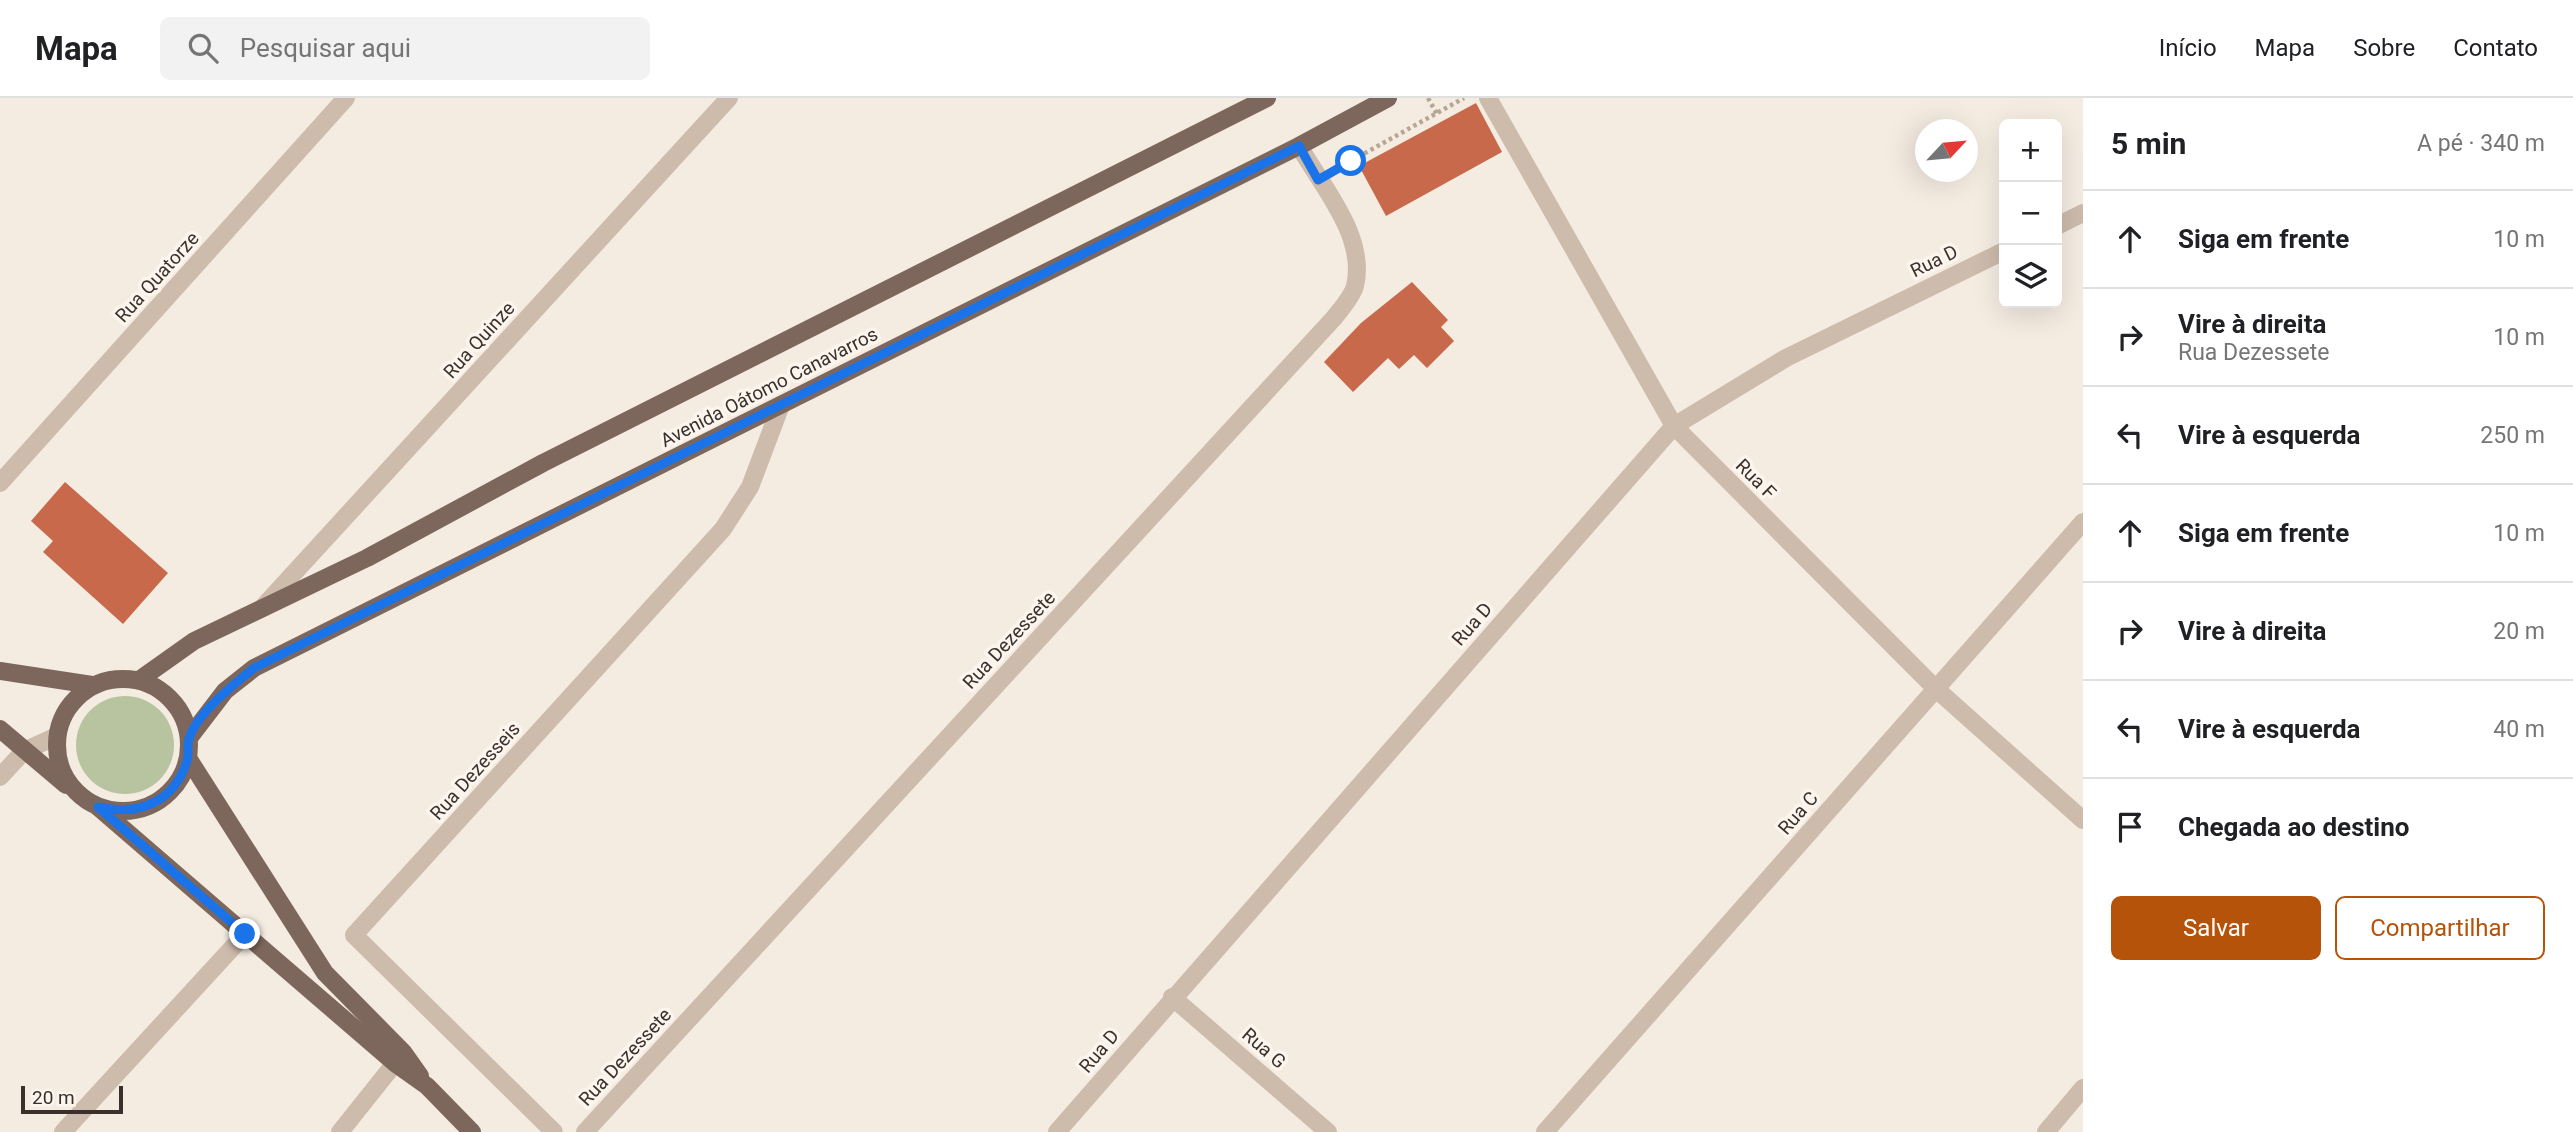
<!DOCTYPE html>
<html lang="pt">
<meta charset="utf-8">
<style>
:root{--surface:#fff;--page:#f2f2f2;--text:#202124;--muted:#757577;--line:#e0e0e0;--accent:#b45309}
body{margin:0;font-family:Roboto,sans-serif;background:var(--page);color:var(--text)}
.controls{position:absolute;right:21px;top:21px;display:grid;overflow:hidden;border-radius:10px;box-shadow:0 7px 28px #0002}
.controls button{width:63px;height:63px;display:grid;place-items:center;padding:0;border:0;border-bottom:2px solid var(--line);background:var(--surface);color:var(--text);font:35px sans-serif}
.compass{position:absolute;left:1915px;top:21px;width:63px;height:63px;border-radius:50%;background:var(--surface);box-shadow:0 7px 28px #0002;rotate:64deg}
.scale{position:absolute;left:21px;bottom:18px;width:102px;box-sizing:border-box;padding-left:7px;border:4px solid #3b302b;border-top:0;font-size:19px;line-height:24px;white-space:nowrap;color:#3b302b;-webkit-text-stroke:5px #fbf5ee;paint-order:stroke}
.stop{position:absolute;width:21px;height:21px;margin:-16px;border:5px solid #1a73e8;border-radius:50%;background:#fff}
.stop.end{background:#1a73e8;border-color:#fff;box-shadow:0 2px 7px #0008}
.list{margin:0;padding:0;list-style:none}
h2{display:flex;justify-content:space-between;align-items:center;height:91px;margin:0;padding:0 28px;font-size:30px}
h2 small{font-size:23px;font-weight:400;color:var(--muted)}
.list li{display:grid;grid-template-columns:46px 1fr auto;gap:21px;align-items:center;box-sizing:border-box;height:98px;padding:0 28px;border-top:2px solid var(--line)}
.list b{display:block;font-size:26px;white-space:nowrap}
.list p{margin:0;font-size:23px;white-space:nowrap;color:var(--muted)}
.list em{font-size:23px;font-style:normal;color:var(--muted)}
.actions{display:flex;gap:14px;padding:21px 28px}
.actions a{flex:1;padding:16px 0;border:2px solid var(--accent);border-radius:10px;text-align:center;font-size:24px;color:var(--accent)}
.actions .main{background:var(--accent);color:#fff}
.icon{flex:none;width:38px;height:38px;fill:none;stroke:currentColor;stroke-width:2;stroke-linecap:round;stroke-linejoin:round}
.map{position:relative;flex:none;width:2083px;height:1034px;overflow:hidden}
header{display:flex;align-items:center;gap:42px;box-sizing:border-box;height:98px;padding:0 35px;background:var(--surface);border-bottom:2px solid var(--line)}
header strong{font-size:33px}
nav{display:flex;gap:38px;margin-inline-start:auto;font-size:24px}
.search{width:490px;height:63px;background:var(--page);display:flex;align-items:center;gap:18px;box-sizing:border-box;padding:0 24px;border-radius:10px;color:var(--muted);font-size:26px}
main{display:flex}
aside{flex:1;background:var(--surface)}
.map>svg:first-child{display:block}
.green{fill:#b8c4a0}
.building{fill:#c8694b}
.lines{fill:none;stroke-linecap:round;stroke-linejoin:round}
.path{stroke:#b9a596;stroke-width:4.5;stroke-dasharray:3.5 3.5;stroke-linecap:butt}
.minor{stroke:#cdbbac;stroke-width:18}
.major{stroke:#7d675c;stroke-width:18}
.route{stroke:#1a73e8;stroke-width:9}
.labels{text-anchor:middle;dominant-baseline:central;stroke-width:7;stroke-linejoin:round;paint-order:stroke}
.street-label{font-size:19px;fill:#3b302b;stroke:#fbf5ee}
</style>
<header>
<strong>Mapa</strong>
<div class="search"><svg class="icon" aria-label="search" viewBox="0 0 24 24"><circle cx="10" cy="10" r="6"/><path d="M15 15l6 6"/></svg>Pesquisar aqui</div>
<nav><a>Início</a><a>Mapa</a><a>Sobre</a><a>Contato</a></nav>
</header>
<main>
<div class="map">
<svg width="2083" height="1034" viewBox="0 0 2083 1034">
<rect width="100%" height="100%" fill="#f4ebe1"/>
<circle class="green" cx="125" cy="647" r="49"/>
<g class="building">
<path d="M 1476,5 L 1502,54 L 1386,118 L 1359,68 Z"/>
<path d="M 1412,184 L 1448,222 L 1441,229 L 1454,243 L 1427,270 L 1414,257 L 1399,271 L 1388,260 L 1353,294 L 1324,264 L 1361,225 Z"/>
<path d="M 65,384 L 168,475 L 123,526 L 43,454 L 53,443 L 31,423 Z"/>
</g>
<g class="lines">
<g class="path">
<path d="M 1428,0 L 1437,16"/>
<path d="M 1340,69 L 1464,0"/>
</g>
<g class="minor">
<path d="M 1488,0 L 1674,328 L 1935,590 L 2083,722"/>
<path d="M 2057,128 L 2083,115"/>
<path d="M 0,385 L 346,0"/>
<path d="M 261,511 L 729,0"/>
<path d="M 0,679 L 24,653 L 57,638"/>
<path d="M 1172,899 L 1328,1034"/>
<path d="M 63,1034 L 245,836"/>
<path d="M 340,1034 L 403,955"/>
<path d="M 554,1034 L 354,837 L 723,431 L 750,389 L 781,307"/>
<path d="M 585,1034 L 1334,220 C 1341,211 1352,199 1355,188 C 1367,139 1322,88 1299,48"/>
<path d="M 1057,1034 L 1674,328 L 1786,260 L 2004,153"/>
<path d="M 1545,1034 L 2083,424"/>
<path d="M 2046,1034 L 2083,990"/>
</g>
<g class="major">
<path d="M 0,573 L 92,587"/>
<circle cx="123" cy="647" r="66"/>
<path d="M 139,582 L 194,543 L 367,460 L 543,365 L 1267,0"/>
<path d="M 0,631 L 66,687"/>
<path d="M 189,640 L 225,593 L 254,570 L 1299,48 L 1388,0"/>
<path d="M 188,660 L 325,875 L 403,954 L 420,978"/>
<path d="M 98,709 L 396,966 L 427,988 L 472,1034"/>
</g>
</g>
<g class="lines">
<path class="route" d="M 245,836 L 98,709 C 138,718 174,705 187,663 C 189,656 187,648 189,641 C 196,616 234,586 254,570 L 1299,48 L 1318,82 L 1351,63"/>
</g>
<g class="labels">
<g class="street-label">
<text transform="translate(1934 163) rotate(-26)">Rua D</text>
<text transform="translate(157 179) rotate(-48)">Rua Quatorze</text>
<text transform="translate(479 242) rotate(-48)">Rua Quinze</text>
<text transform="translate(769 289) rotate(-27)">Avenida Oátomo Canavarros</text>
<text transform="translate(1756 381) rotate(45)">Rua F</text>
<text transform="translate(1472 526) rotate(-49)">Rua D</text>
<text transform="translate(1009 542) rotate(-47)">Rua Dezessete</text>
<text transform="translate(475 673) rotate(-48)">Rua Dezesseis</text>
<text transform="translate(1798 715) rotate(-49)">Rua C</text>
<text transform="translate(1264 950) rotate(41)">Rua G</text>
<text transform="translate(1099 953) rotate(-50)">Rua D</text>
<text transform="translate(625 959) rotate(-47)">Rua Dezessete</text>
</g>
</g>
</svg>
<div class="controls">
<button>+</button>
<button>−</button>
<button><svg class="icon" aria-label="layers" viewBox="0 0 24 24"><path d="M12 4l9 5-9 5-9-5zM3 14l9 5 9-5"/></svg></button>
</div>
<svg class="compass" viewBox="-18 -18 36 36"><path d="M0-13l5 13h-10z" fill="#e53935"/><path d="M0 13l5-13h-10z" fill="#757577"/></svg>
<div class="scale">20 m</div>
<div class="stop" style="left:1351px;top:63px"></div>
<div class="stop end" style="left:245px;top:836px"></div>
</div>
<aside>
<h2>5 min<small>A pé · 340 m</small></h2>
<ul class="list">
<li><svg class="icon" aria-label="ahead" viewBox="0 0 24 24"><path d="M12 20V5M6 11l6-6 6 6"/></svg><div><b>Siga em frente</b></div><em>10 m</em></li>
<li><svg class="icon" aria-label="right" viewBox="0 0 24 24"><path d="M7 20v-9h11M14 6l5 5-5 5"/></svg><div><b>Vire à direita</b><p>Rua Dezessete</p></div><em>10 m</em></li>
<li><svg class="icon" aria-label="left" viewBox="0 0 24 24"><path d="M17 20v-9H6M10 6l-5 5 5 5"/></svg><div><b>Vire à esquerda</b></div><em>250 m</em></li>
<li><svg class="icon" aria-label="ahead" viewBox="0 0 24 24"><path d="M12 20V5M6 11l6-6 6 6"/></svg><div><b>Siga em frente</b></div><em>10 m</em></li>
<li><svg class="icon" aria-label="right" viewBox="0 0 24 24"><path d="M7 20v-9h11M14 6l5 5-5 5"/></svg><div><b>Vire à direita</b></div><em>20 m</em></li>
<li><svg class="icon" aria-label="left" viewBox="0 0 24 24"><path d="M17 20v-9H6M10 6l-5 5 5 5"/></svg><div><b>Vire à esquerda</b></div><em>40 m</em></li>
<li><svg class="icon" aria-label="arrive" viewBox="0 0 24 24"><path d="M6 21V4h12l-3 4 3 4H6"/></svg><div><b>Chegada ao destino</b></div></li>
</ul>
<div class="actions"><a class="main">Salvar</a><a>Compartilhar</a></div>
</aside>
</main>
